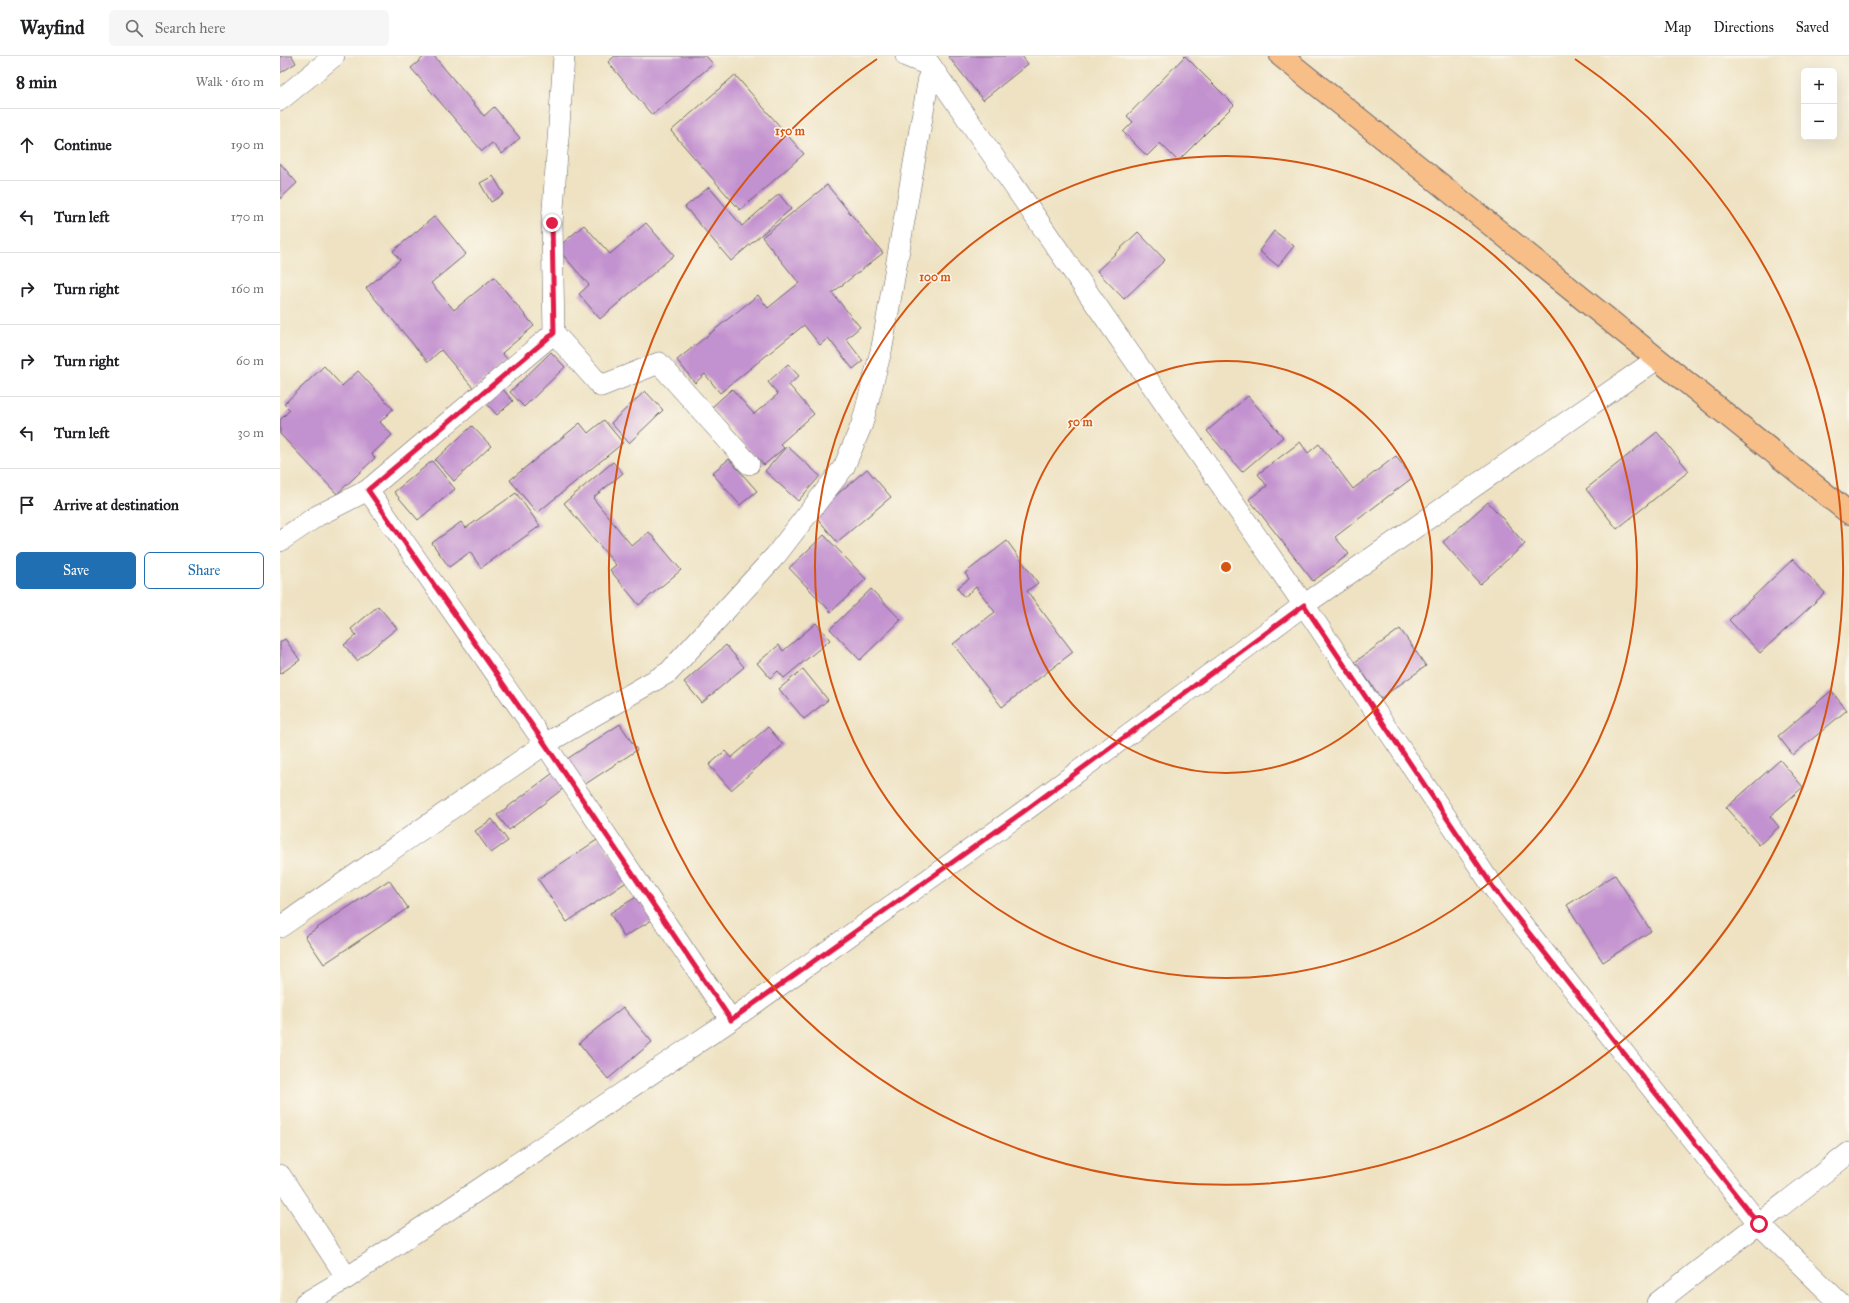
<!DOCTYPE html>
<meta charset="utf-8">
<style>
:root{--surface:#fff;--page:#f6f6f6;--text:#202124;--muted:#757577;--line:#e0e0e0;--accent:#1f6fb2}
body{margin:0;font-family:"IM FELL Great Primer",serif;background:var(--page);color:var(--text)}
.controls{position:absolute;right:12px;top:12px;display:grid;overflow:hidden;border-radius:6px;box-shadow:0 4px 16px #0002}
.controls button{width:36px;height:36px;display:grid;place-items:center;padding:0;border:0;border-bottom:1px solid var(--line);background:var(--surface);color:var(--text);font:20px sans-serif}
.stop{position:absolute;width:12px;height:12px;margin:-9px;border:3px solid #e11d48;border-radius:50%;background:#fff}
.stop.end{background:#e11d48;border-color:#fff;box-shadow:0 1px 4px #0008}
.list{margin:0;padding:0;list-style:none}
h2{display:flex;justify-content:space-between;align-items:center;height:52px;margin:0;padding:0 16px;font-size:17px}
h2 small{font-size:13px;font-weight:400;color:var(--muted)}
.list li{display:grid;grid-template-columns:26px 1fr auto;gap:12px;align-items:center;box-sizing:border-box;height:72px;padding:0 16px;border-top:1px solid var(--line)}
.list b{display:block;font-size:15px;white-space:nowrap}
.list em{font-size:13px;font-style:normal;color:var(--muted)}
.actions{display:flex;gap:8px;padding:12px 16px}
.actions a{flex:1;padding:9px 0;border:1px solid var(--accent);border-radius:6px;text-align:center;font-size:14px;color:var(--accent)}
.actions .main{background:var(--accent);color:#fff}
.icon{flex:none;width:22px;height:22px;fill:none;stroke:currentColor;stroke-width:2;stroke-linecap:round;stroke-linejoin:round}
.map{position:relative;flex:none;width:1569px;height:1247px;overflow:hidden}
header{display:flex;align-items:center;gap:24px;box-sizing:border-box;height:56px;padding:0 20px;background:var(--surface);border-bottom:1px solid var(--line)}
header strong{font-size:19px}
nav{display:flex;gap:22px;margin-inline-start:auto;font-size:14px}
.search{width:280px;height:36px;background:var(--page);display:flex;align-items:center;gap:10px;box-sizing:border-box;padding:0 14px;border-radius:6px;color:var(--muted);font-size:15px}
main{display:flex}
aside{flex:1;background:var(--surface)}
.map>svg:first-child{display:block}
.building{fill:#c291cf}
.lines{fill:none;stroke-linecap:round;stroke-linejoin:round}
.street-casing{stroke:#69656a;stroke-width:22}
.primary-casing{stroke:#69656a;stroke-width:24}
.street{stroke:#fff;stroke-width:21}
.primary{stroke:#f7be87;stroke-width:22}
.route{stroke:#e11d48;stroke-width:5}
.ring{fill:none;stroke:#d45411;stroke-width:2}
.centre{fill:#d45411;stroke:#fbf7ec;stroke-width:2}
.ring-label{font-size:12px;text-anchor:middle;font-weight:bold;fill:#d45411;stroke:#fbf7ec;stroke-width:3;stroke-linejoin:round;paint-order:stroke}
</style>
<header>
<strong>Wayfind</strong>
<div class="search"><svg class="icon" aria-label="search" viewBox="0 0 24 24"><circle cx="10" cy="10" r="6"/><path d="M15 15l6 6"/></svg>Search here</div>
<nav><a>Map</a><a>Directions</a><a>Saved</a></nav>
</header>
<main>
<aside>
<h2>8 min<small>Walk · 610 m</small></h2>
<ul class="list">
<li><svg class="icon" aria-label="ahead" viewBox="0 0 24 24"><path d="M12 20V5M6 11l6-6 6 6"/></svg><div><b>Continue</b></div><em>190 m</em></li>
<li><svg class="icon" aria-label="left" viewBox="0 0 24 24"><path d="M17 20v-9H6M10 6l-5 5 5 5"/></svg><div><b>Turn left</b></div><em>170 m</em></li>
<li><svg class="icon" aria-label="right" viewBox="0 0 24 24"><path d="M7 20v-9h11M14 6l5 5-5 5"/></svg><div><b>Turn right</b></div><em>160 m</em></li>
<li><svg class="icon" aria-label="right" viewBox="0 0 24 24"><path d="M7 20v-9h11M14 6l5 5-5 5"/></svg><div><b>Turn right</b></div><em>60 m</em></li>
<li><svg class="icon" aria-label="left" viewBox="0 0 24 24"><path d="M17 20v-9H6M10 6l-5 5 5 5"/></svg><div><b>Turn left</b></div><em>30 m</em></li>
<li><svg class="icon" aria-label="arrive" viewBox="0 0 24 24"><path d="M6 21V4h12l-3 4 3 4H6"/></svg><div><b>Arrive at destination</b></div></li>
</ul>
<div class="actions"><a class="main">Save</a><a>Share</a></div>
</aside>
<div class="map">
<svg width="1569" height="1247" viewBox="0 0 1569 1247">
<rect width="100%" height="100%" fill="#fbf7ec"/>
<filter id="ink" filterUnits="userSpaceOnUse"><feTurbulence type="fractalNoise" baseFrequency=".025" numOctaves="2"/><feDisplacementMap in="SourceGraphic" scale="8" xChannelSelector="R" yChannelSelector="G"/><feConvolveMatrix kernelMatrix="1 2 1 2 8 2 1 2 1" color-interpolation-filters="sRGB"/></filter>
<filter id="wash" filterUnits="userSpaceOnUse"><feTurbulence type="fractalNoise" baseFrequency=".012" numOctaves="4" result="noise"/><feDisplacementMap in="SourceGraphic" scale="16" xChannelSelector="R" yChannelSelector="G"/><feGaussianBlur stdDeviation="0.9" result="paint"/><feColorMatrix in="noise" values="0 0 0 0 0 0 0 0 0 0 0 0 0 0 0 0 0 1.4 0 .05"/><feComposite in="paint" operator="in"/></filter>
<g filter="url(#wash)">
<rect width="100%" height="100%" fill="#eee2c2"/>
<g id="blocks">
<g class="building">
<path d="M 0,0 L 12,0 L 16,7 L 0,17 Z"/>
<path d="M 145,0 L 154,0 L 204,60 L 214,51 L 240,82 L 222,98 L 212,87 L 202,95 L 131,12 Z"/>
<path d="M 335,0 L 426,0 L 433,8 L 372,59 L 328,6 Z"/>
<path d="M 668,0 L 742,0 L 748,8 L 703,44 Z"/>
<path d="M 905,0 L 954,49 L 898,105 L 880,87 L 867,100 L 843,76 L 853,66 L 847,60 Z"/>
<path d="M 455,19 L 524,98 L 460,154 L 391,75 Z"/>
<path d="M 0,107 L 17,127 L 0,143 Z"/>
<path d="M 213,120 L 224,138 L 211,146 L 200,127 Z"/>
<path d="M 547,129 L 603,197 L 552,237 L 580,271 L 566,283 L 583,305 L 573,313 L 548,282 L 540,289 L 524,269 L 440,337 L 425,318 L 415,327 L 397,304 L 478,239 L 488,252 L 519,227 L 482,181 Z"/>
<path d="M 429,131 L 462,170 L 499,138 L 511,153 L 451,205 L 405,151 Z"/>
<path d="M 155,160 L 186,198 L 151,227 L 174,254 L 214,221 L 254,270 L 222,297 L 228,304 L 194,333 L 161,294 L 148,306 L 86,232 L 120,204 L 113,195 Z"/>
<path d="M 366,167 L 394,199 L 320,263 L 299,238 L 309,229 L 277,192 L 304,169 L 330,198 Z"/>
<path d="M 994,175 L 1014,190 L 998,210 L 979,195 Z"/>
<path d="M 858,176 L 885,204 L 844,243 L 817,215 Z"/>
<path d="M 271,296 L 285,311 L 244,351 L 230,336 Z"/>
<path d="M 508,308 L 519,320 L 509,329 L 534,358 L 500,388 L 504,392 L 484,409 L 432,351 L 452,333 L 474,358 L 498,338 L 488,326 Z"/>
<path d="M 44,310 L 62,330 L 78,315 L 113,353 L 100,366 L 112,379 L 92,398 L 95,402 L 57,438 L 0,378 L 0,364 L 10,354 L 4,348 Z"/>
<path d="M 220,330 L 233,345 L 217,359 L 203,344 Z"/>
<path d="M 365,335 L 383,354 L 349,387 L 331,367 Z"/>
<path d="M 968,340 L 1003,381 L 962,416 L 927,375 Z"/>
<path d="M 324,364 L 343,387 L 257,457 L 230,424 L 300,367 L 308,377 Z"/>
<path d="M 192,370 L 211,390 L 174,425 L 155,404 Z"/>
<path d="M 1377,376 L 1409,415 L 1337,473 L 1306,433 Z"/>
<path d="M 1020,386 L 1028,397 L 1039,388 L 1073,433 L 1116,400 L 1132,422 L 1055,481 L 1069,498 L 1033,525 L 969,443 L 987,430 L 978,418 Z"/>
<path d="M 507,390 L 540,420 L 518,445 L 485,415 Z"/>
<path d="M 449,403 L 477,435 L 460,449 L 432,417 Z"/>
<path d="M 152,405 L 175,433 L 138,464 L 114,436 Z"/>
<path d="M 333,406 L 343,417 L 313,442 L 352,490 L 369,476 L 401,514 L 359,549 L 330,514 L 336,509 L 284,447 Z"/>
<path d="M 587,413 L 611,441 L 557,486 L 534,458 Z"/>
<path d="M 236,437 L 260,470 L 201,512 L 190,496 L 169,511 L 152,487 L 181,466 L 186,472 Z"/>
<path d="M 1208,446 L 1245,488 L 1200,528 L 1163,486 Z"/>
<path d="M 544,479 L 586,523 L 551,556 L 509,512 Z"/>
<path d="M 727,485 L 758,527 L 747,535 L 793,596 L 722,651 L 673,588 L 715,556 L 696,531 L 684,541 L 677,532 L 689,523 L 685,517 Z"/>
<path d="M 1513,503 L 1545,537 L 1480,597 L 1449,564 Z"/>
<path d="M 591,533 L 621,564 L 580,604 L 550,573 Z"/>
<path d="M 98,550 L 117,572 L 77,605 L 64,589 L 76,579 L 71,573 Z"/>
<path d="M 536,567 L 550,584 L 504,622 L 498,615 L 490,622 L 477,607 L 499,589 L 503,595 Z"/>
<path d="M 1120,573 L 1146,610 L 1101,642 L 1075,606 Z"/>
<path d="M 5,583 L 20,604 L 0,618 L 0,586 Z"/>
<path d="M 446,589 L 464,611 L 422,647 L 404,626 Z"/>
<path d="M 523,613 L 548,644 L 524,663 L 499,633 Z"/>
<path d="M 1551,635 L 1567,654 L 1513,699 L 1498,680 Z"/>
<path d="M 340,668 L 357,694 L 304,729 L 287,703 Z"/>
<path d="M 488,671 L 503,689 L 451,734 L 429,709 L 445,695 L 451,702 Z"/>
<path d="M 1500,704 L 1523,731 L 1490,760 L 1499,771 L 1479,789 L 1446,752 Z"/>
<path d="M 273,717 L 284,732 L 229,774 L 217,759 Z"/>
<path d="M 212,763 L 228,785 L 211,797 L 195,775 Z"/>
<path d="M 320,782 L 348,825 L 287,866 L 258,823 Z"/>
<path d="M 1335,819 L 1371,875 L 1323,906 L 1287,849 Z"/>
<path d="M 109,824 L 128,852 L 44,908 L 25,880 Z"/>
<path d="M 358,840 L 372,864 L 344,881 L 330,857 Z"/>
<path d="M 343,951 L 372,986 L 328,1023 L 299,987 Z"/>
</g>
</g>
</g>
<g filter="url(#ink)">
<use href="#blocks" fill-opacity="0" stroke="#69656a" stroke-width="1"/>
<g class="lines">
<defs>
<g id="street">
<path d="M 644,0 L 1024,549 L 1215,834 L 1479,1168 L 1560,1247"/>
<path d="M 0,44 L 54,0"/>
<path d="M 274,277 L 321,330 L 379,307 L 469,408"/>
<path d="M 88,434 L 265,688 L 451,964"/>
<path d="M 0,485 L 37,460 L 88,434 L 274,277 L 272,167 L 284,0"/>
<path d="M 0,871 L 265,688 L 389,616 L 496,499 L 564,411 L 582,368 L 602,291 L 651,10 L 626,0"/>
<path d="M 0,1119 L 67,1222 L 25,1247"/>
<path d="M 67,1222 L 451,964 L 743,756 L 1024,549 L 1377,303"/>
<path d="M 1377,1247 L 1569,1097"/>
</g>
<path id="primary" d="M 1001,0 L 1569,457"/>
</defs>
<use href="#street" class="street-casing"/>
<use href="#primary" class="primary-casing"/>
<use href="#street" class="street"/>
<use href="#primary" class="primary"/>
</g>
</g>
<g class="lines" filter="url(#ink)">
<path class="route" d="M 272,167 L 274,277 L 88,434 L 265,688 L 451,964 L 743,756 L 1024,549 L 1215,834 L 1479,1168"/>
</g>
<g class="ring">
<circle cx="946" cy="511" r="206"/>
<circle cx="946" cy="511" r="411"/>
<path d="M1295 3A617 617 0 1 1 597 3"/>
</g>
<circle cx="946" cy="511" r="6" class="centre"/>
<g class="ring-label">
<text x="510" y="79">150 m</text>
<text x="655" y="225">100 m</text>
<text x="800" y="370">50 m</text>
</g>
</svg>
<div class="controls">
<button>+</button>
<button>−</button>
</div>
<div class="stop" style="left:1479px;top:1168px"></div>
<div class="stop end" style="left:272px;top:167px"></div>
</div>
</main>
